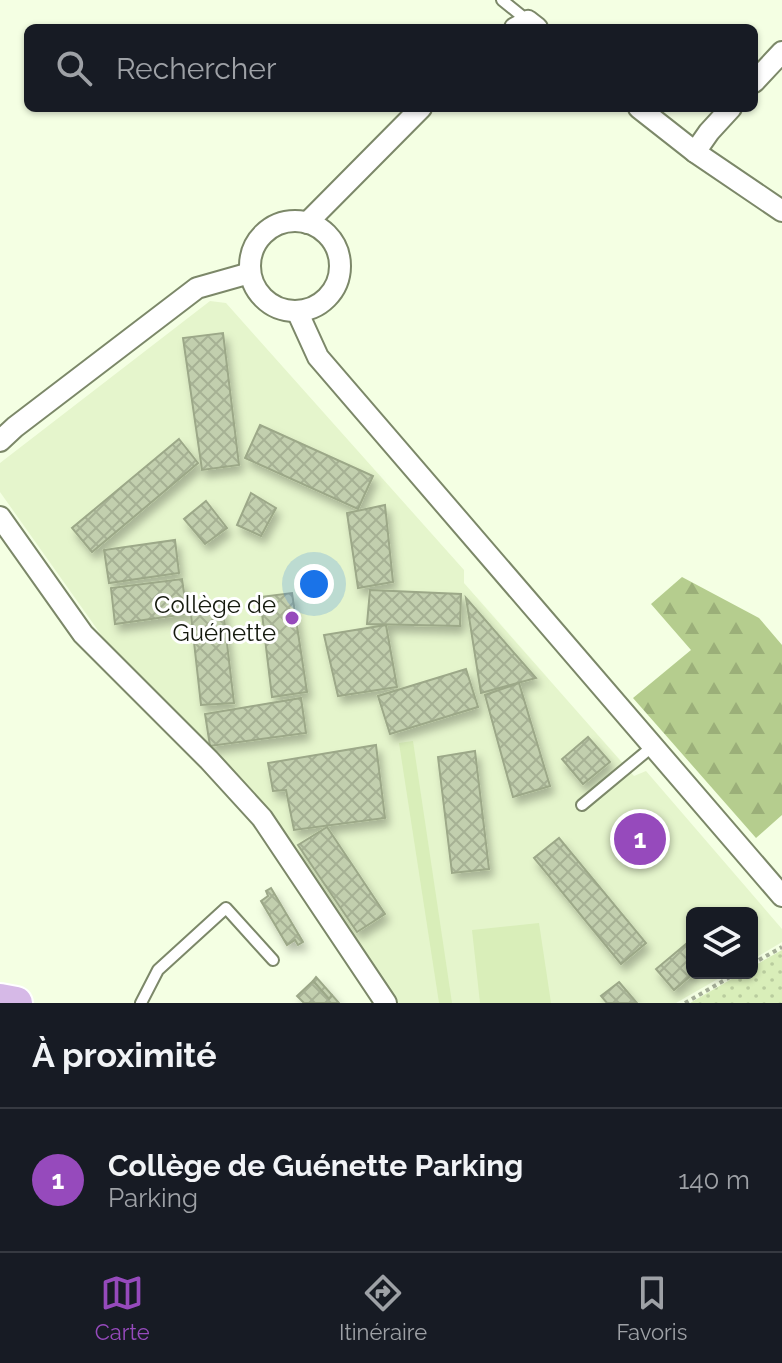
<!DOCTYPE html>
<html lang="fr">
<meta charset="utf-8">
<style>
:root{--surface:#171b24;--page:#20242c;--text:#f1f3f6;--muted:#9ea1a6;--line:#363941;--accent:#964abc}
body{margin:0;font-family:Raleway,sans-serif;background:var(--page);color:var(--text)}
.controls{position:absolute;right:24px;bottom:24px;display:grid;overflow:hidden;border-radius:12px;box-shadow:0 2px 6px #0004}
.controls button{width:72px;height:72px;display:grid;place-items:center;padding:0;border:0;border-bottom:2px solid var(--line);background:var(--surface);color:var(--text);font:40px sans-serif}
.you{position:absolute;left:314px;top:584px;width:28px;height:28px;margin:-20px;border:6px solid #fff;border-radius:50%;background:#1a73e8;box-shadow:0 0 0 12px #1a73e833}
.badge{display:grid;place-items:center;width:52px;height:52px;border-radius:50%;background:var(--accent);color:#fff;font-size:26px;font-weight:700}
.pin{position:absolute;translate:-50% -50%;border:4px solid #fff;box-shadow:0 2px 8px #0006}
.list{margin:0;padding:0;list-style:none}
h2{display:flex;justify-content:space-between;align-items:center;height:104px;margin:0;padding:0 32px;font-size:34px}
h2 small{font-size:26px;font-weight:400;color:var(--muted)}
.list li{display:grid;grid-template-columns:52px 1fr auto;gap:24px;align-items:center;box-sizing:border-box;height:144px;padding:0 32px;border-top:2px solid var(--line)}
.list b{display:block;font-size:30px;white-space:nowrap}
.list p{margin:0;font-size:26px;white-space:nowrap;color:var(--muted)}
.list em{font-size:26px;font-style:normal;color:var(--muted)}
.icon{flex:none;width:44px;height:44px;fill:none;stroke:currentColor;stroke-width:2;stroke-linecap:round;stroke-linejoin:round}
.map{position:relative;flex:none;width:782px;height:1003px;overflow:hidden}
.search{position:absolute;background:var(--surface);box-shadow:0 2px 6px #0004;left:24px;right:24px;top:24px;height:88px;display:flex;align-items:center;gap:20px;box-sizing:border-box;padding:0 28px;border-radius:12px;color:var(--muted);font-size:30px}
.sheet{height:248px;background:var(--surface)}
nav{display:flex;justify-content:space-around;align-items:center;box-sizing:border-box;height:112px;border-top:2px solid var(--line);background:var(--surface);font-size:22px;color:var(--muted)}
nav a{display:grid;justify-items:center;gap:4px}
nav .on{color:var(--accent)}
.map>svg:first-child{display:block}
.built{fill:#e5f5cc}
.grass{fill:url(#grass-dots)}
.forest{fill:url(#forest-firs)}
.garden{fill:#d9eeb9}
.building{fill:url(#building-cross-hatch);stroke:#9ca888;stroke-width:2;filter:url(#shadow)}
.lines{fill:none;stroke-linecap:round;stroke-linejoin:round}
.service-casing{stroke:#7c8869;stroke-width:14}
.minor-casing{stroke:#7c8869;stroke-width:24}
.primary-casing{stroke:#fff;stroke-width:36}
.path{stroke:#a4ad97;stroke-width:4;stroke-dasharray:4 4;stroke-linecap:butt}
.service{stroke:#fff;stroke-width:10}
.minor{stroke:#fff;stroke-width:20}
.primary{stroke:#d6b9e7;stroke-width:32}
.poi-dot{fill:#964abc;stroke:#fff;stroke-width:3}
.labels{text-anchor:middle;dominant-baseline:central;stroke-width:6;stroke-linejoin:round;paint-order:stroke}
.poi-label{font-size:24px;fill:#151a0e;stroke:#fff;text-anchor:end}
</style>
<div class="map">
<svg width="782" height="1003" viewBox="0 0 782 1003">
<defs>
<pattern id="grass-dots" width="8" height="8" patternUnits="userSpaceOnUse" patternTransform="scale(2)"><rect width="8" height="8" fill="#d9eeb9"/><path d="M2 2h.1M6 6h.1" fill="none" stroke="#b9cc9e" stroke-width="1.8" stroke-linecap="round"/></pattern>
<pattern id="forest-firs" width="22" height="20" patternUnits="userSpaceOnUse" patternTransform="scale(2)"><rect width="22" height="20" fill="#b5cd8e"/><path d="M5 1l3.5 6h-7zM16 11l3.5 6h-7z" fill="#9baf79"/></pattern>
<pattern id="building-cross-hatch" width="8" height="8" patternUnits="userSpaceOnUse" patternTransform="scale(2)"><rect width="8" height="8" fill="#c2cfae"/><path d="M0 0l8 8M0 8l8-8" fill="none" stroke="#a6b194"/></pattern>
<filter id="shadow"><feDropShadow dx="4" dy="7" stdDeviation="4" flood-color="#0004"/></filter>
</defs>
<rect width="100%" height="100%" fill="#f4ffe3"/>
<path class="built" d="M 210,301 L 226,303 L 464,570 L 464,583 L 634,776 L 646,771 L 782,929 L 782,942 L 752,960 L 752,913 L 692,913 L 692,973 L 728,973 L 676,1003 L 397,1003 L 266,816 L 114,653 L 0,492 L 0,463 Z"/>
<path class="grass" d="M 782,950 L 782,1003 L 690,1003 L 742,973 L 752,973 L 752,967 Z"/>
<path class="forest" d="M 682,577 L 759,618 L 782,645 L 782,815 L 756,838 L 633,698 L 691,650 L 651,604 Z"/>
<g class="garden">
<path d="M 413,741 L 452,1003 L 439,1003 L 399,743 Z"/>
<path d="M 539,923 L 551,1003 L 480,1003 L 472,930 Z"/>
</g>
<g class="building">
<path d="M 223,333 L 239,465 L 202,470 L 183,338 Z"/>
<path d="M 260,425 L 373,476 L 358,509 L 245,458 Z"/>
<path d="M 179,439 L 198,463 L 92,552 L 72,528 Z"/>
<path d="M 251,493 L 276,508 L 261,536 L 237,525 Z"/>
<path d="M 206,501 L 227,528 L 205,544 L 184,519 Z"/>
<path d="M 385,505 L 393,582 L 358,588 L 347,513 Z"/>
<path d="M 175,540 L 179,573 L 109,583 L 104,550 Z"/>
<path d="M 182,579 L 187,614 L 115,624 L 111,588 Z"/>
<path d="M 370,590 L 461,594 L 460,626 L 367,624 Z"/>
<path d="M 292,593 L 307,692 L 272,697 L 260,597 Z"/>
<path d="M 466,598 L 536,678 L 481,693 Z"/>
<path d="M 222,601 L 234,703 L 201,705 L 190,606 Z"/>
<path d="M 386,625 L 397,687 L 338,696 L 324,635 Z"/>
<path d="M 466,669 L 478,707 L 390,734 L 378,696 Z"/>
<path d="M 519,683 L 550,786 L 513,797 L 485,695 Z"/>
<path d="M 301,698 L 306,733 L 210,746 L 205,714 Z"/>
<path d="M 588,737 L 610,762 L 583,784 L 562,759 Z"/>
<path d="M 376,745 L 385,818 L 294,830 L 286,790 L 273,791 L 268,763 Z"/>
<path d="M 475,751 L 489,869 L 452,873 L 438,757 Z"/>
<path d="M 327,827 L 385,914 L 357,932 L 298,845 Z"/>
<path d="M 559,838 L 646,943 L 621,964 L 534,858 Z"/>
<path d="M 271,888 L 303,942 L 298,945 L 295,940 L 287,945 L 261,901 L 268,896 L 266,891 Z"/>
<path d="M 692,939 L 692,973 L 694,973 L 674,990 L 656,969 Z"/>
<path d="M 316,977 L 332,995 L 329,999 L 313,981 Z"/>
<path d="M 313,981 L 329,999 L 332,995 L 339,1003 L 304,1003 L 297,996 Z"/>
<path d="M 619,982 L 637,1003 L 607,1003 L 601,996 Z"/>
</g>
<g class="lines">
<defs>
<g id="service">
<path d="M 502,0 L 528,21"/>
<path d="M 582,805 L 653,746"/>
<path d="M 141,1003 L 158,970 L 226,908 L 273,960"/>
</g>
<g id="minor">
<path d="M 515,28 L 528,21 L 537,28"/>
<path d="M 754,82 L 782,52"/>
<path d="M 639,108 L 695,152 L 782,211"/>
<path d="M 695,152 L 709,132 L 731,108"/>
<circle cx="295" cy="266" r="45"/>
<path d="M 307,223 L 421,108"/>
<path d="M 297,311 L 318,357 L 782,896"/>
<path d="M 0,441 L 15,427 L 197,288 L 250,273"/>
<path d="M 0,517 L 83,634 L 209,760 L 262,818 L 386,1003"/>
</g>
<path id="primary" d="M 0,1000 L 16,1003"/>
</defs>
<use href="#service" class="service-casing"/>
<use href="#minor" class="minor-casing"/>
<use href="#primary" class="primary-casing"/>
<g class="path">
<path d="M 752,964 L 782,947"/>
<path d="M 685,1003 L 737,973"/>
</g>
<use href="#service" class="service"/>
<use href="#minor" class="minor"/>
<use href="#primary" class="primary"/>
</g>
<circle class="poi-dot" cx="292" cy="618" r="8"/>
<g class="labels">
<g class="poi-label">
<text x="276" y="604">Collège de<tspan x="276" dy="28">Guénette</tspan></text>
</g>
</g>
</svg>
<div class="controls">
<button><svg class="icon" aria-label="layers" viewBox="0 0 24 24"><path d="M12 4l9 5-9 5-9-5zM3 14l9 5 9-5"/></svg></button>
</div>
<div class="you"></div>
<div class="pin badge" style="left:640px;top:839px">1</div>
<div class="search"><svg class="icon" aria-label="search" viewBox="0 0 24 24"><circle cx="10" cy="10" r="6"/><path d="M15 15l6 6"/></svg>Rechercher</div>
</div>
<section class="sheet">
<h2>À proximité<small></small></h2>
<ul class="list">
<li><span class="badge">1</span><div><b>Collège de Guénette Parking</b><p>Parking</p></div><em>140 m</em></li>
</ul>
</section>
<nav>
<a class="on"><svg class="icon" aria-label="map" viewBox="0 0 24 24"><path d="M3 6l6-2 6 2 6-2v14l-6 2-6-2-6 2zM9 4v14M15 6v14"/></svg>Carte</a>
<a><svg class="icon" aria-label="directions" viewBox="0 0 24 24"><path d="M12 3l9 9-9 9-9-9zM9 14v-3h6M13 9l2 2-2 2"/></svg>Itinéraire</a>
<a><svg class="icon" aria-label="saved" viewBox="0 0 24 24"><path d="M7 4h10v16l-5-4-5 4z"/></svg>Favoris</a>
</nav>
